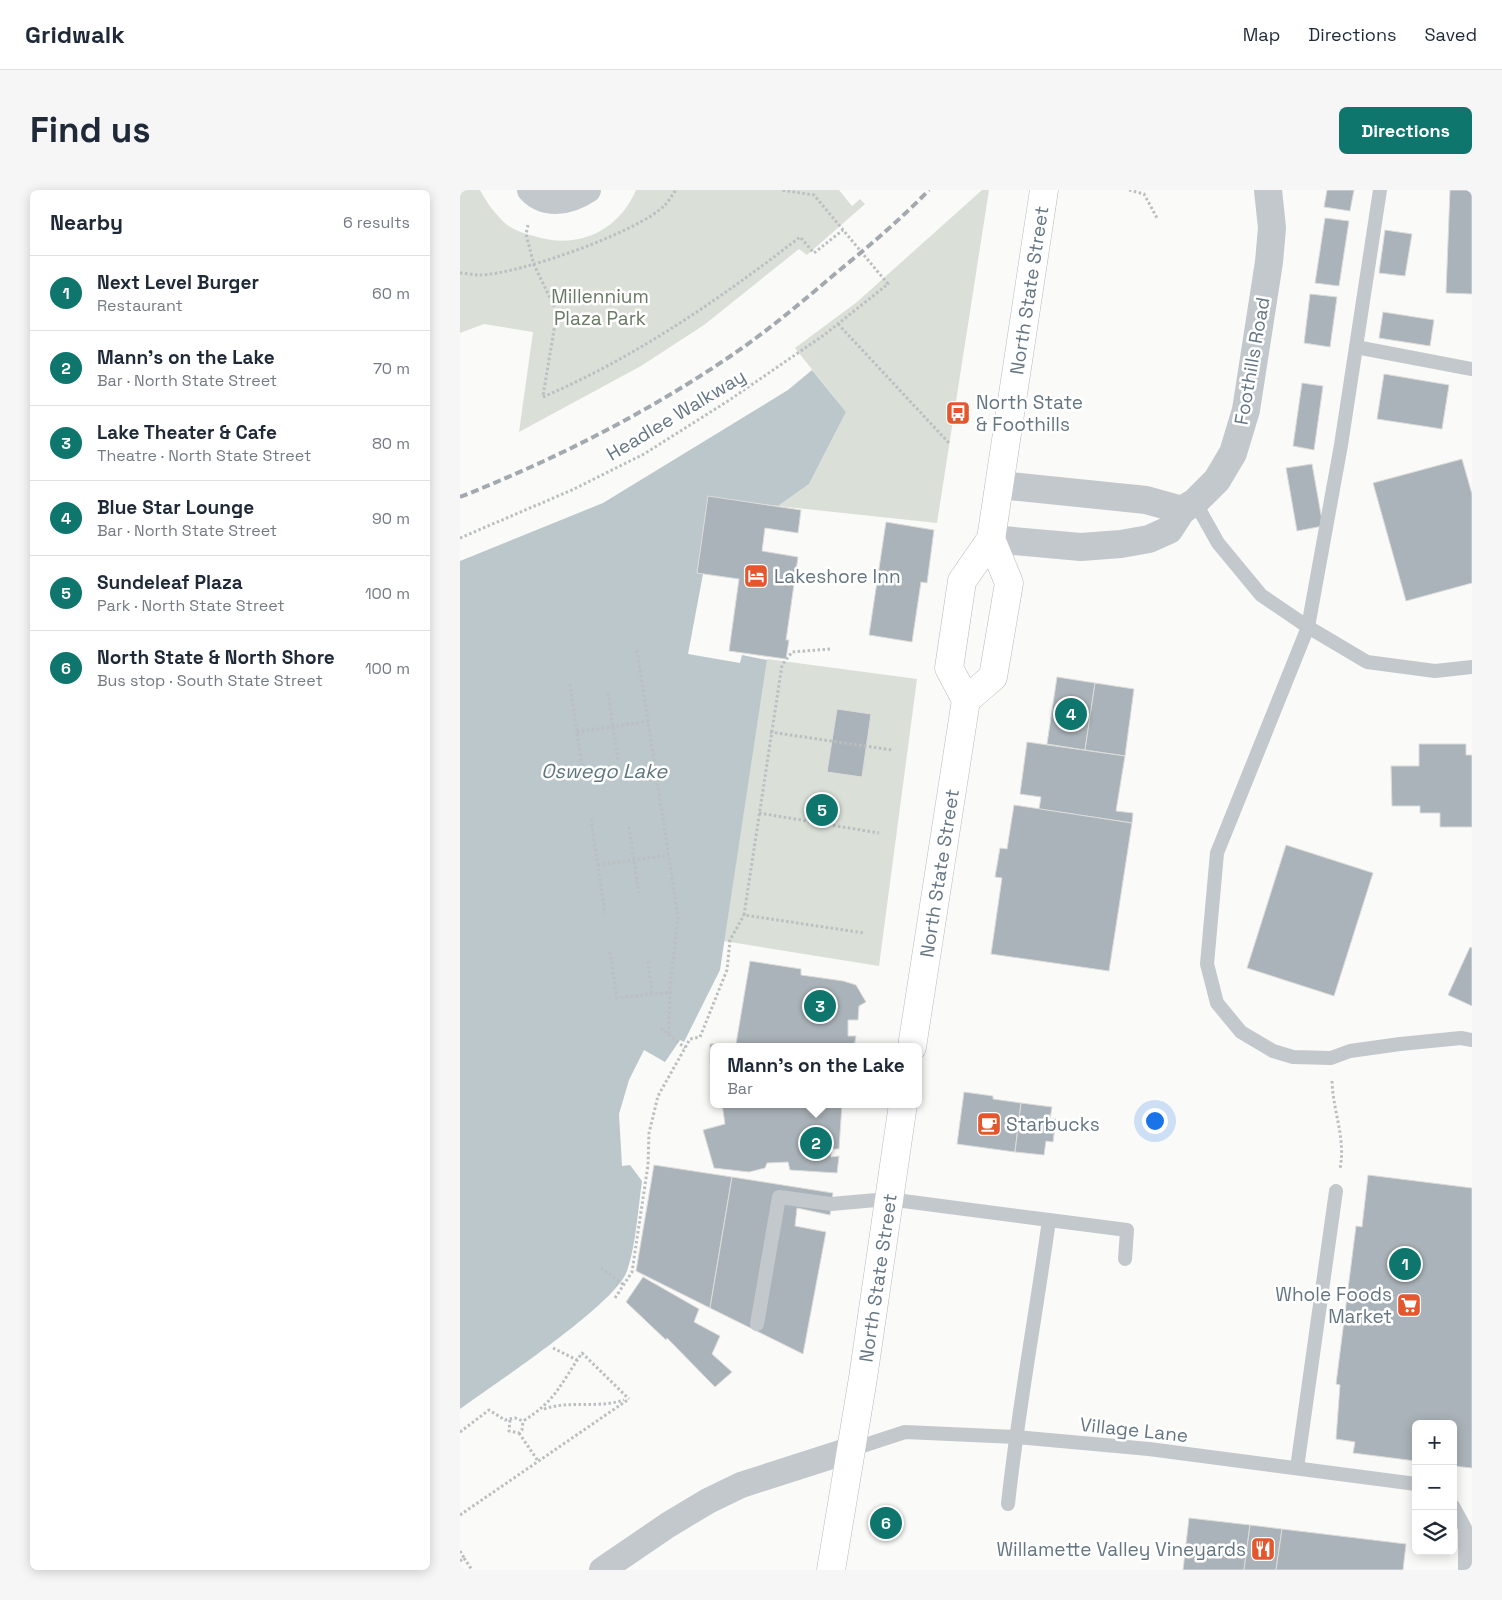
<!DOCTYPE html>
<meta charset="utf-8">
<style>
:root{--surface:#fff;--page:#f6f6f7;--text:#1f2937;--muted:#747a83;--line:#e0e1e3;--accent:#0f766e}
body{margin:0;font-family:"Space Grotesk",sans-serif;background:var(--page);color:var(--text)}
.controls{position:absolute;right:15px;bottom:15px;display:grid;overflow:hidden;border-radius:8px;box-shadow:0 2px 12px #0003}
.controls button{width:45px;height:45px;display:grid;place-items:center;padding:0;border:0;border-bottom:1px solid var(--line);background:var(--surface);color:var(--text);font:25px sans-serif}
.you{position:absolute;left:694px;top:930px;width:18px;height:18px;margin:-12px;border:4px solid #fff;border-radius:50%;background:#1a73e8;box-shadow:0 0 0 8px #1a73e833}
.badge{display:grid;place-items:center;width:32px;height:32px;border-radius:50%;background:var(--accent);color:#fff;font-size:16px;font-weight:700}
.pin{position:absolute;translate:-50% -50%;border:2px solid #fff;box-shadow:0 1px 5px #0006}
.popup{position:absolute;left:250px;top:853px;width:212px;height:65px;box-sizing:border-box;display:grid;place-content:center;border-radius:8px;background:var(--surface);filter:drop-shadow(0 1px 4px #0005);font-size:16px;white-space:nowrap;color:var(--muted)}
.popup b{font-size:19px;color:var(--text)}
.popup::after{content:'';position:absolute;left:50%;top:100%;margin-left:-10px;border:10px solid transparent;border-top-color:var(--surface)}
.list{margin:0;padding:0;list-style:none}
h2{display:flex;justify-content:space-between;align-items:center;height:65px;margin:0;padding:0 20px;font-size:21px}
h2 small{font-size:16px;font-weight:400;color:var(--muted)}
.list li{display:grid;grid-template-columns:32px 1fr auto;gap:15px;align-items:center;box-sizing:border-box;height:75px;padding:0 20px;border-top:1px solid var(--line)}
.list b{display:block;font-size:19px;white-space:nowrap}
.list p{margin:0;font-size:16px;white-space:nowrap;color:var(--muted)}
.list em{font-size:16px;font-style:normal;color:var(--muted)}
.icon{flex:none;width:28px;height:28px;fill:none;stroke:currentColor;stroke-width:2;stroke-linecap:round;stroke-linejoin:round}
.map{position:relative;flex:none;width:1012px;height:1380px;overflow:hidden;border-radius:8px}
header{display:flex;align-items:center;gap:30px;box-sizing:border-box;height:70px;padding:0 25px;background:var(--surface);border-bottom:1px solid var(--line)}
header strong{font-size:24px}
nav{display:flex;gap:28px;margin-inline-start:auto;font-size:18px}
.intro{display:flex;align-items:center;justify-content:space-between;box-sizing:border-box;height:120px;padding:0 30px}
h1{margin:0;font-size:35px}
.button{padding:12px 22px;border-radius:8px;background:var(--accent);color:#fff;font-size:18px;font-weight:700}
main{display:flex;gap:30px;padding:0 30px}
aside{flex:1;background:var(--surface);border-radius:8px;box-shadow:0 2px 12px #0003}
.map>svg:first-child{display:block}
.green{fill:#dadfd7}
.water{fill:#bbc7cb}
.building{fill:#aab3b9;stroke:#dcdcda}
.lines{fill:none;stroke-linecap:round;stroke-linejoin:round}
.primary-casing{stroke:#b5babe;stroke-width:29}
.path{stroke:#bbbfc2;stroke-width:3;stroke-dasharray:2.5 2.5;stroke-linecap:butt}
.service{stroke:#c3c8cc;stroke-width:14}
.minor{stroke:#c3c8cc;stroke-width:26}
.tertiary{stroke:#c3c8cc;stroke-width:28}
.primary{stroke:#fff;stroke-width:28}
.rail{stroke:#a2aab0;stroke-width:4;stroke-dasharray:8 4;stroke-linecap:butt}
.labels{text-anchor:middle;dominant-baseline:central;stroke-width:5;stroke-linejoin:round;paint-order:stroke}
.street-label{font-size:19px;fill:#657683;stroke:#fff}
.park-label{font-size:19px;fill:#687a64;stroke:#fff}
.poi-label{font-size:19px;fill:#657683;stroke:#fff;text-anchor:start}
.water-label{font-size:20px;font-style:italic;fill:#60757c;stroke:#fff}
</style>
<header>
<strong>Gridwalk</strong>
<nav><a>Map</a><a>Directions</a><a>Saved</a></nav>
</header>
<div class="intro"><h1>Find us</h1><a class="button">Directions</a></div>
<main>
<aside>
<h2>Nearby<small>6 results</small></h2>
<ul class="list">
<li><span class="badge">1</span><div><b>Next Level Burger</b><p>Restaurant</p></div><em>60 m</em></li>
<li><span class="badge">2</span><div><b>Mann's on the Lake</b><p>Bar · North State Street</p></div><em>70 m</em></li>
<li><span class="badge">3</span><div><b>Lake Theater &amp; Cafe</b><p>Theatre · North State Street</p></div><em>80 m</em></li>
<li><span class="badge">4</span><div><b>Blue Star Lounge</b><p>Bar · North State Street</p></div><em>90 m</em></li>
<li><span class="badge">5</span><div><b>Sundeleaf Plaza</b><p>Park · North State Street</p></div><em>100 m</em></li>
<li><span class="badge">6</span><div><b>North State &amp; North Shore</b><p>Bus stop · South State Street</p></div><em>100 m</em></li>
</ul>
</aside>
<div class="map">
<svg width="1012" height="1380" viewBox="0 0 1012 1380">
<rect width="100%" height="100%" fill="#fafaf8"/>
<g class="green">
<path d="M 0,0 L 20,0 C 26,12 36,25 46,34 C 53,40 65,44 74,46 C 117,60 158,42 176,0 L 379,0 L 392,16 L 400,9 L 405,14 L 347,65 L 339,59 L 244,135 L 181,176 L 59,242 L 73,142 L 24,134 L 0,143 Z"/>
<path d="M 522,0 L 529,0 L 477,333 L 318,316 L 349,294 L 386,222 L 335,158 L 397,112 Z"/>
<path d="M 307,469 L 457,489 L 419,776 L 264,751 Z"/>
</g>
<path class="water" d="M 352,180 L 386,222 L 349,294 L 318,316 L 248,307 L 237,383 L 243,384 L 228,464 L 280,473 L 282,465 L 307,470 L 260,780 L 224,852 L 220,850 L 205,872 L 184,860 L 169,890 L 159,924 L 162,976 L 170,975 L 182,991 C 178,1019 176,1055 167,1081 C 156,1114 33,1195 0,1219 L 0,371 L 143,313 L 328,200 Z"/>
<g class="building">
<path d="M 867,0 L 894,0 L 890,21 L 864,17 Z"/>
<path d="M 990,0 L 1012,0 L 1012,104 L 986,103 Z"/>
<path d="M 865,28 L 889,31 L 879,96 L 855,93 Z"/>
<path d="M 925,40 L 952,44 L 945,86 L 919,83 Z"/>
<path d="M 850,104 L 877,107 L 870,157 L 844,153 Z"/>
<path d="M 923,122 L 974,130 L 970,156 L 919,148 Z"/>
<path d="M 924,184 L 989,195 L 982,239 L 917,229 Z"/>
<path d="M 842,193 L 863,196 L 854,260 L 833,256 Z"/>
<path d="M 1002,269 L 1012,304 L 1012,393 L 946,411 L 913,293 Z"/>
<path d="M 852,274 L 863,336 L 837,341 L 826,278 Z"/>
<path d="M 248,306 L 341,320 L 338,343 L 305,338 L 302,361 L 338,367 L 326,450 L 329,450 L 326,469 L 269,461 L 279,389 L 237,383 Z"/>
<path d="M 426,332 L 474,340 L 467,393 L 461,392 L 452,452 L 409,445 Z"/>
<path d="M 597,487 L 635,493 L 625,560 L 587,554 Z"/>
<path d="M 635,493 L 674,499 L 665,566 L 625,560 Z"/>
<path d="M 377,519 L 411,524 L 402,587 L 367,582 Z"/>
<path d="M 567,552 L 665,566 L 656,621 L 673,623 L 672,633 L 579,619 L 581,607 L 560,604 Z"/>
<path d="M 959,554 L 1006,554 L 1006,565 L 1012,565 L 1012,637 L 980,637 L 980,623 L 960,623 L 960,616 L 932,616 L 931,576 L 959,576 Z"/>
<path d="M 554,615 L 672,633 L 649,781 L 531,764 L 542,688 L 535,687 L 540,658 L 547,659 Z"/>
<path d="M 826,655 L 913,683 L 874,806 L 787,778 Z"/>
<path d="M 1010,757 L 1012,758 L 1012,816 L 988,805 Z"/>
<path d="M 290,771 L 341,779 L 341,785 L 383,791 L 396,795 L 406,812 L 399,816 L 398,830 L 388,830 L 388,846 L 396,846 L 394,857 L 254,857 L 254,874 L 250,874 L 250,854 L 276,854 Z"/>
<path d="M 504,902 L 533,906 L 533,909 L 561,913 L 555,962 L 497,954 Z"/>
<path d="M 561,913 L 592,917 L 590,929 L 596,929 L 593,952 L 586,951 L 584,965 L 555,962 Z"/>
<path d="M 262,914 L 382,914 L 379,959 L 371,959 L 371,967 L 379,966 L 377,983 L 330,980 L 328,972 L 307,973 L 305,978 L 289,982 L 254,978 L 243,940 L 265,934 Z"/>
<path d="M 194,975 L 272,987 L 250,1118 L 176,1081 Z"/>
<path d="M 908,985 L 1012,998 L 1012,1278 L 993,1276 L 993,1234 L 956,1234 L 956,1271 L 893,1263 L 895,1252 L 876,1249 L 880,1195 L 876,1194 L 896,1036 L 902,1037 Z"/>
<path d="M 272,987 L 373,1003 L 370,1025 L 337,1018 L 335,1036 L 366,1042 L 343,1164 L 250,1118 Z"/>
<path d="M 183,1087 L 239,1119 L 234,1132 L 260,1146 L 252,1164 L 272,1182 L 255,1197 L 207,1148 L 206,1150 L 166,1112 Z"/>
<path d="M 729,1328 L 790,1335 L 784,1380 L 723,1380 Z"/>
<path d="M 790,1335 L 822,1339 L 816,1380 L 784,1380 Z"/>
<path d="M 822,1339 L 946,1354 L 943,1380 L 816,1380 Z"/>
</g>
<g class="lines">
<defs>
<g id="primary">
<path d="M 506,510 L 533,487 L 549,393 L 531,349"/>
<path id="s1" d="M 452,857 L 506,510 L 489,478 L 502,391 L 531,349 L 584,0"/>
<path id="s2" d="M 371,1380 L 403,1188 L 443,914"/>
</g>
</defs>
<use href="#primary" class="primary-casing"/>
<g class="path">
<path d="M 669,0 L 684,4 L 697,28"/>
<path d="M 68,35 L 66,44 L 74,75 L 97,122 L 83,206"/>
<path d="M 0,83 C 6,83 13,85 19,85 C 57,85 179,42 205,15 C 209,11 212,5 216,0"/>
<path d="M 378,134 L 489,253"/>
<path d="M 83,207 C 176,167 260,109 340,47 L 354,63 L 383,40"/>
<path d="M 0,348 L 112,300 L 184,264 L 268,211 L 364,145 L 428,94 L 354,5 L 321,0"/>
<path d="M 370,459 L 332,462 L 322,475 L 284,725 L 404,743"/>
<path d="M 177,460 L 218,727 L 210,797 L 209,846"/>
<path d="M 110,494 L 124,590"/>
<path d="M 148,503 L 158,571"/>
<path d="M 117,542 L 189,531"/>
<path d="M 310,542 L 432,560"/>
<path d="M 299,623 L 419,643"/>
<path d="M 131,629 L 145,724"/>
<path d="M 169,637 L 179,703"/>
<path d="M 138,675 L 209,665"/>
<path d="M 150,762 L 157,808 L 211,802"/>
<path d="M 188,771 L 192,803"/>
<path d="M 201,838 L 225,858"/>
<path d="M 872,891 C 873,922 886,948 880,979"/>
<path d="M 141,1078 L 164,1095"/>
<path d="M 155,1108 L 172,1082 L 188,975 L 189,943 L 198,906 L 230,849 L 240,847 L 267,780 L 270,750 L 284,725"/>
<path d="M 93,1158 L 117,1170"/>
<path d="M 84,1219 C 110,1210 136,1219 164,1210"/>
<path d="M 50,1230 L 49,1241 L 59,1243 L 62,1240 L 63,1231"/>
<path d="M 0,1242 L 29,1220 L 45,1230 L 55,1228 L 63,1231 C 96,1211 101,1193 122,1163 L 169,1209"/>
<path d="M 59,1243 L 78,1271"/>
<path d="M 0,1325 L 169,1209"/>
<path d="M 0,1361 L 4,1368"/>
<path d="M 0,1371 L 4,1368 L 12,1380"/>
</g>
<g class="service">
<path d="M 920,0 L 881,255 L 848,437 L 757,663 L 747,774 L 757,813 L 781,842 L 813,861 L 833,867 L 871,868 L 890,861 L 940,854 L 1001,848 L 1012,850"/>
<path d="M 896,157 L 1012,179"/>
<path d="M 735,312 L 758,353 L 801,405 L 848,437 L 907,472 L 975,481 L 1012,477"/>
<path d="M 589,1030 L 667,1040 L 665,1069"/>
<path d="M 297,1134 L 319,1007 L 371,1014 L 428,1009 L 589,1030 C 576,1125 558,1219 548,1314"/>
<path d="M 390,1260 L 445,1242 L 555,1247 L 689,1259 L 956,1294"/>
<path d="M 837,1278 L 876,1001"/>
<path d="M 993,1316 L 1005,1338 L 1005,1380"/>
</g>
<g class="minor">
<path d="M 70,0 C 86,17 110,12 128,0"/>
<path d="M 142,1380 L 208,1335 L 248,1311 L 281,1295 L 390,1260"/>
</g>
<g class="tertiary">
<path d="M 540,295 L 686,310 L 722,320"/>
<path d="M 531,349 L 621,357 L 661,354 L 689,349 L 709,340 L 722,320 L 735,312 L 757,290 L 773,263 L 786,220 L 809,72 L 812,38 L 808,0"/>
</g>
<use href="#primary" class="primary"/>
<path class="rail" d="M 0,307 C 96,269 189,222 275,163 C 310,139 343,111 376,83 C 408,57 440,30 469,0"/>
</g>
<defs>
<symbol id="bus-square" viewBox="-11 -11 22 22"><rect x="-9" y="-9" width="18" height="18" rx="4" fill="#e4572e" stroke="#fff"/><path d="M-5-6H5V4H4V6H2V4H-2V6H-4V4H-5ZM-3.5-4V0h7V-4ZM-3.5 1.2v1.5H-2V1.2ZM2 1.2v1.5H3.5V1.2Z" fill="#fff"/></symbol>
<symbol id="hotel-square" viewBox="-11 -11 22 22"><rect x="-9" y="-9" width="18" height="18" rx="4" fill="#e4572e" stroke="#fff"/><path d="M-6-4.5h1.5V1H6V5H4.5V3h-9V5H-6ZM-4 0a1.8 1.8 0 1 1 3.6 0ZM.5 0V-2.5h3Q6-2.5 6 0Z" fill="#fff"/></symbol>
<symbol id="cafe-square" viewBox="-11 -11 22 22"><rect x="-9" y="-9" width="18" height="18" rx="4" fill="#e4572e" stroke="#fff"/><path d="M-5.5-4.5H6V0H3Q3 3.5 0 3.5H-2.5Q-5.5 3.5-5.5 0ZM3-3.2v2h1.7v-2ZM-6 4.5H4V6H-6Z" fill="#fff"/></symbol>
<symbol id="supermarket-square" viewBox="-11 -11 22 22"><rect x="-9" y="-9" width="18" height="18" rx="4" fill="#e4572e" stroke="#fff"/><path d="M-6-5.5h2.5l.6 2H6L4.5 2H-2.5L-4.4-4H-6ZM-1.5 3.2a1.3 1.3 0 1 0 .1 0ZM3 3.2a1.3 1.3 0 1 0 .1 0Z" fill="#fff"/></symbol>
<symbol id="restaurant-square" viewBox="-11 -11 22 22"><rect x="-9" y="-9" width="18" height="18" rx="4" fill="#e4572e" stroke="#fff"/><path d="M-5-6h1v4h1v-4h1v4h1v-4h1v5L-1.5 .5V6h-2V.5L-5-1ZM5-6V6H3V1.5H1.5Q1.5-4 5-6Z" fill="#fff"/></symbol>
</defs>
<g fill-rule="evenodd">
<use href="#bus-square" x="484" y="209" width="28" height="28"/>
<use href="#hotel-square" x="282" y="372" width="28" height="28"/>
<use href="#cafe-square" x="515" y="920" width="28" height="28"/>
<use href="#supermarket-square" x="935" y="1101" width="28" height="28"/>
<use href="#restaurant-square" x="789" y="1345" width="28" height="28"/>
</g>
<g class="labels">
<g class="street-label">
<text stroke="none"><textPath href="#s1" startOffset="778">North State Street</textPath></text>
<text transform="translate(792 171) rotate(-80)">Foothills Road</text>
<text transform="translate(216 225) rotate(-31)">Headlee Walkway</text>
<text stroke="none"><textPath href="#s1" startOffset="176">North State Street</textPath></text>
<text stroke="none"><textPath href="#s2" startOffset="296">North State Street</textPath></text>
<text transform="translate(674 1240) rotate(6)">Village Lane</text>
</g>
<g class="park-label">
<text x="140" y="106">Millennium<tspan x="140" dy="22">Plaza Park</tspan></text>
</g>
<g class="poi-label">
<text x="516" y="212">North State<tspan x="516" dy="22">&amp; Foothills</tspan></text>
<text x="314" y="386">Lakeshore Inn</text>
<text x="546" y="934">Starbucks</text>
<text x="932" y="1104" text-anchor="end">Whole Foods<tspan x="932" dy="22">Market</tspan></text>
<text x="786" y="1359" text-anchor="end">Willamette Valley Vineyards</text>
</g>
<g class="water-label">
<text x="144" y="581">Oswego Lake</text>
</g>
</g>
</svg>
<div class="controls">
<button>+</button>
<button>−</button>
<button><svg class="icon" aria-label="layers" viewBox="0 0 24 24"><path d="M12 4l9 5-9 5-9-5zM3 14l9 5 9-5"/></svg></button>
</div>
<div class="you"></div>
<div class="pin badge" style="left:945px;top:1074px">1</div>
<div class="pin badge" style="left:356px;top:953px">2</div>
<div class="popup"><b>Mann's on the Lake</b>Bar</div>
<div class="pin badge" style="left:360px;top:816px">3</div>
<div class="pin badge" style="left:611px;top:524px">4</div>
<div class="pin badge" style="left:362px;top:620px">5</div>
<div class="pin badge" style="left:426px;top:1333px">6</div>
</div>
</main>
